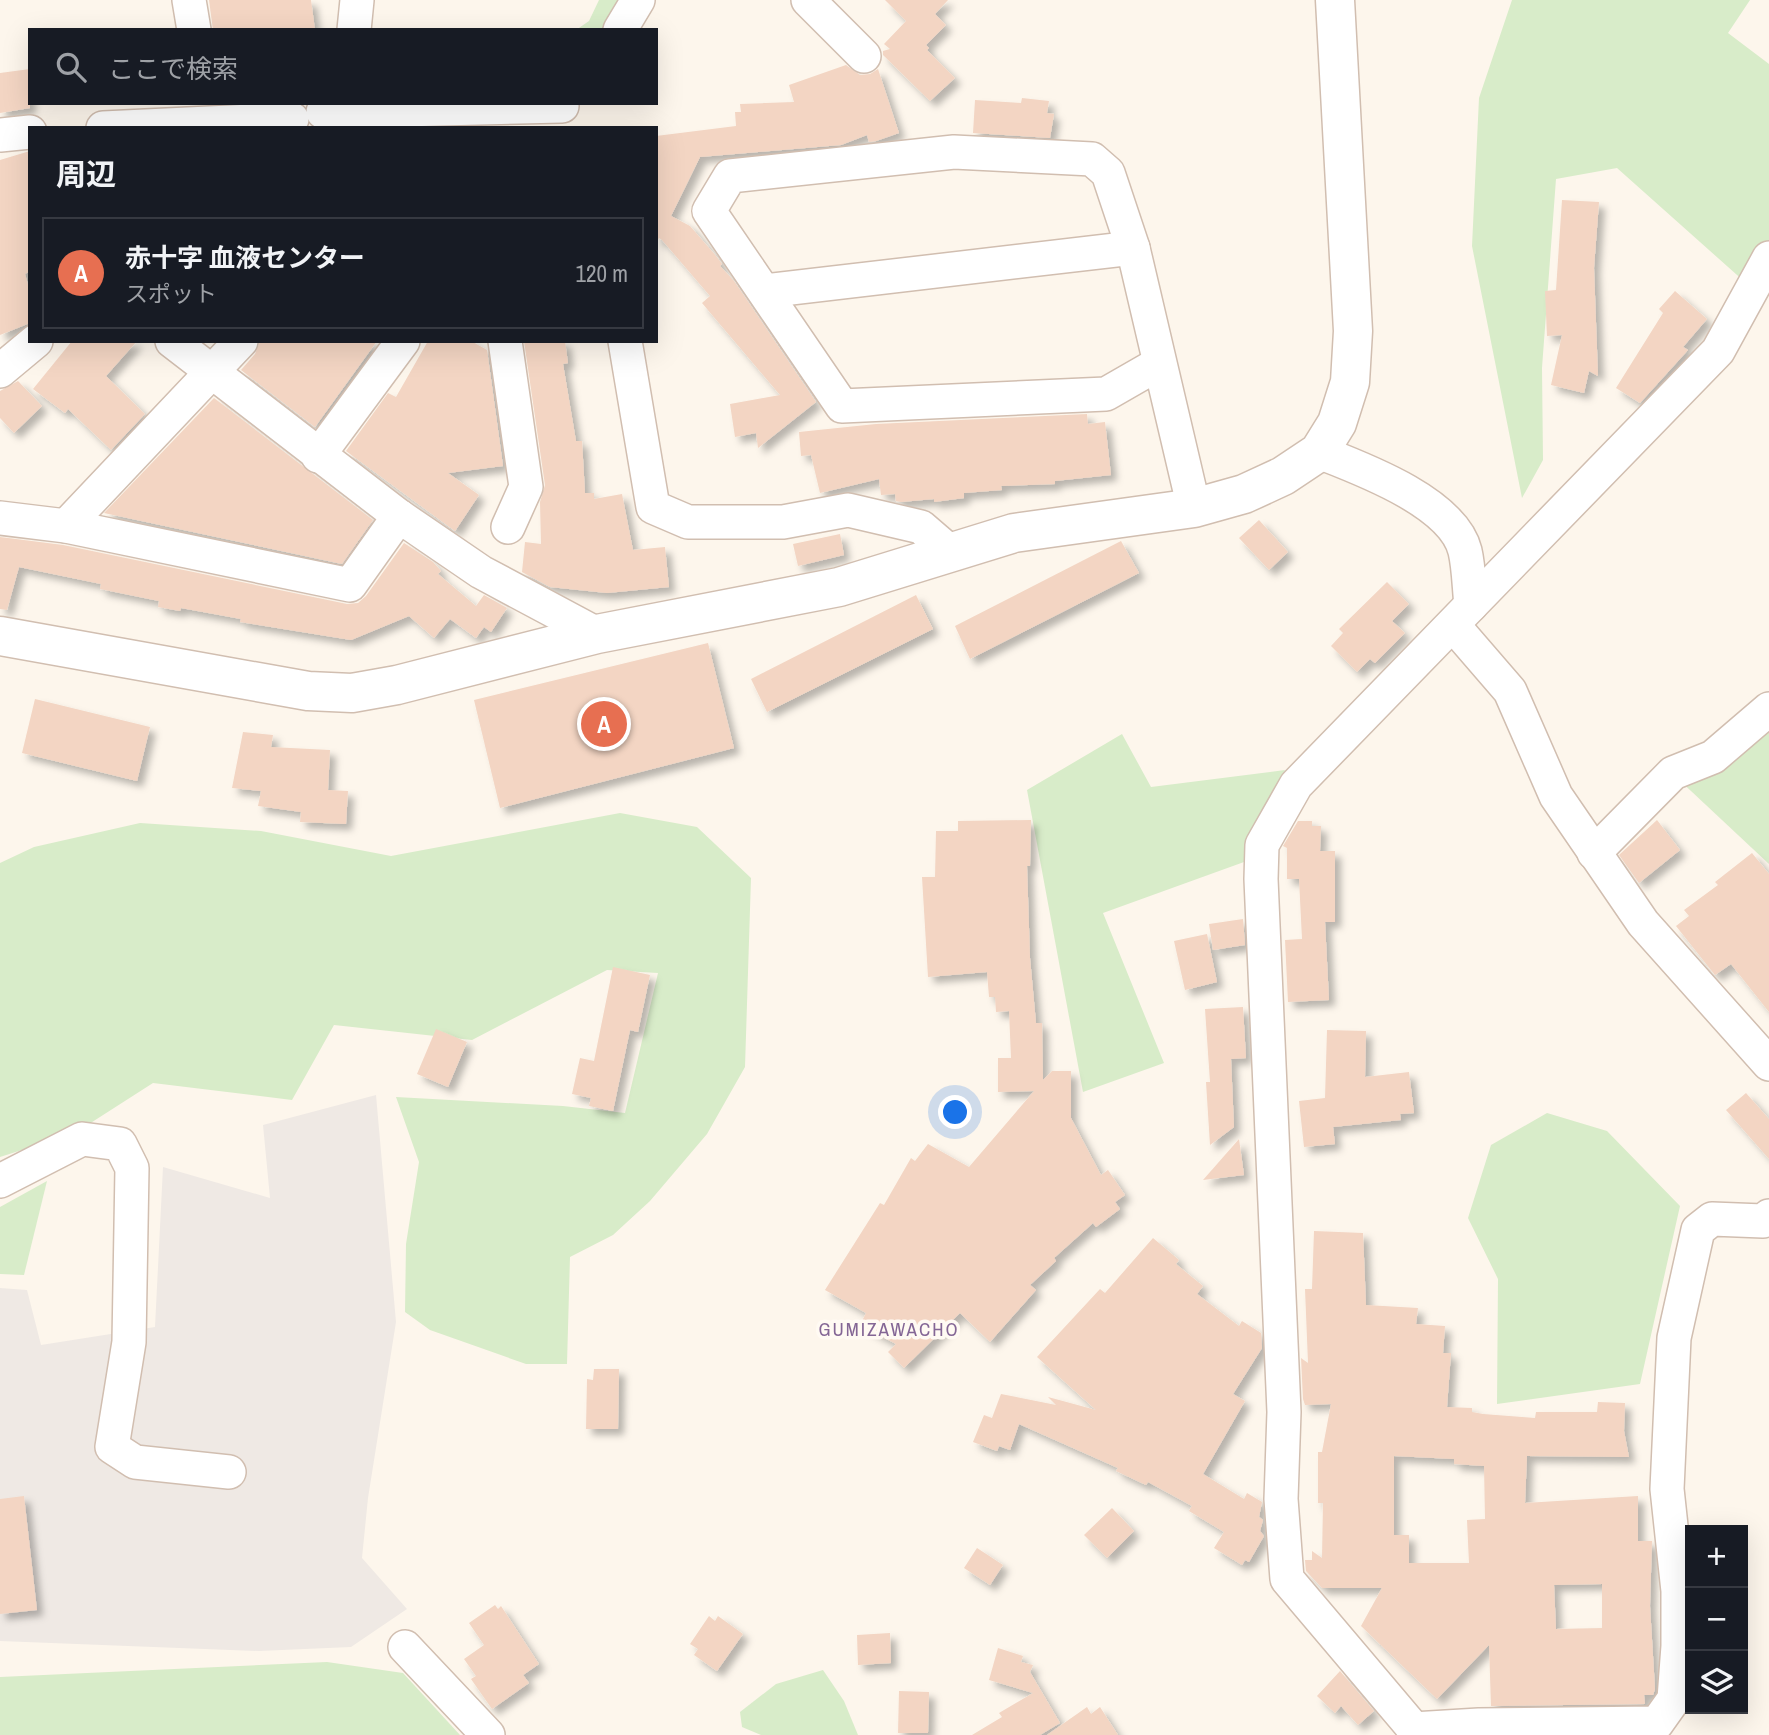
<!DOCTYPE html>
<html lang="ja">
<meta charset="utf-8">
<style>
:root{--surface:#171b24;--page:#20242c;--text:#f1f3f6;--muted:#9ea1a6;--line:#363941;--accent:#e76f51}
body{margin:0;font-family:"Archivo Narrow","Noto Sans JP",sans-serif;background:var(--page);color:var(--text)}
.controls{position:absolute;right:21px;bottom:21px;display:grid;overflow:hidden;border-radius:0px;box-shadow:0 7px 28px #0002}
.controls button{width:63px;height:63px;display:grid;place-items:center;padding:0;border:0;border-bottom:2px solid var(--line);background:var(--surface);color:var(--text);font:35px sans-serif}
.you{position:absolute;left:956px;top:1113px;width:24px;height:24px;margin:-18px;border:5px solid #fff;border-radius:50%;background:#1a73e8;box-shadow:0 0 0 10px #1a73e833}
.badge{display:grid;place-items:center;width:46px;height:46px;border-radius:50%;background:var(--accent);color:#fff;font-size:23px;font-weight:700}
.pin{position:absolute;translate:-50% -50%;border:4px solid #fff;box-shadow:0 2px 7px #0006}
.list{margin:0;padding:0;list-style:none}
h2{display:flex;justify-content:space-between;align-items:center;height:91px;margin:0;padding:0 28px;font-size:30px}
h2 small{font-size:23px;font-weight:400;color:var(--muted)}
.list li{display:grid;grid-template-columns:46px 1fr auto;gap:21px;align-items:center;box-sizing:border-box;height:112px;margin:0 14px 14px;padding:0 14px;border:2px solid var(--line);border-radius:0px}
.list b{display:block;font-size:26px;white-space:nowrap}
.list p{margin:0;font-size:23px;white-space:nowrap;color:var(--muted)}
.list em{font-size:23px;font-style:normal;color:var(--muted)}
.icon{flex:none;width:38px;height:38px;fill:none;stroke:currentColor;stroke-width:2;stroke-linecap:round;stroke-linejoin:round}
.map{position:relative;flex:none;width:1769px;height:1735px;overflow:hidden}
.search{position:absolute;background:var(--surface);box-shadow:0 7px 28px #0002;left:28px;top:28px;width:630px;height:77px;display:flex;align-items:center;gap:18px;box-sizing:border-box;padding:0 24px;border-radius:0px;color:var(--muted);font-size:26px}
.panel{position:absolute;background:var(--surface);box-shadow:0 7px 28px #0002;left:28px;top:126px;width:630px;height:217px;border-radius:0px}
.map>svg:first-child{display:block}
.industrial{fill:#efe9e4}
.green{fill:#d8ecc9}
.building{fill:#f3d5c3;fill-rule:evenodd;filter:url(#shadow)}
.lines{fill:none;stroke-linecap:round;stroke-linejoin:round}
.minor-casing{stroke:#d1beb0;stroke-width:36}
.tertiary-casing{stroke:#d1beb0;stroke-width:41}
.minor{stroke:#fff;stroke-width:33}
.tertiary{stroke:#fff;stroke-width:38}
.labels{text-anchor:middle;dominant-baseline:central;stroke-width:7;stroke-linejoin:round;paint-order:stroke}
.neighbourhood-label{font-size:19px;letter-spacing:2px;fill:#846695;stroke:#fffaf3}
</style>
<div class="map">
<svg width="1769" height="1735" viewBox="0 0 1769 1735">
<defs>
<filter id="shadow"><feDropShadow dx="6" dy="6" stdDeviation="3.5" flood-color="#0004"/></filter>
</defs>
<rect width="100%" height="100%" fill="#fdf6ec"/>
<path class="industrial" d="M 376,1095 L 396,1322 L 368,1498 L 362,1558 L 407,1609 L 351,1647 L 259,1651 L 0,1641 L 0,1288 L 27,1290 L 41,1345 L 155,1327 L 163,1167 L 270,1198 L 263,1125 Z"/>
<g class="green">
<path d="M 599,0 L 637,0 L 611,30 L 576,30 L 589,21 Z"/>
<path d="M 1512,0 L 1750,0 L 1728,33 L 1769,64 L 1769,258 L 1746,283 L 1617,168 L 1556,179 L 1542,368 L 1543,460 L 1522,498 L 1472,246 L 1479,98 Z"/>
<path d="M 1769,708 L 1769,864 L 1675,776 Z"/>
<path d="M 1122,734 L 1151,787 L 1285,770 L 1244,862 L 1103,913 L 1164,1063 L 1083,1092 L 1027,790 Z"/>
<path d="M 620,813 L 697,827 L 751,878 L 745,1067 L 707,1134 L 650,1201 L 613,1235 L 570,1257 L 567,1364 L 526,1364 L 430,1330 L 405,1312 L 406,1244 L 419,1162 L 396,1097 L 563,1106 L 625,1113 L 658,973 L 607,970 L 472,1040 L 334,1025 L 292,1100 L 153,1083 L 75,1133 L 0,1157 L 0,863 L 34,847 L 140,823 L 261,831 L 391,856 Z"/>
<path d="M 1547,1113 L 1607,1131 L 1680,1206 L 1640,1384 L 1497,1404 L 1498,1279 L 1468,1218 L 1491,1145 Z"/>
<path d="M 47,1181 L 24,1275 L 0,1274 L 0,1207 Z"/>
<path d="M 327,1662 L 403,1673 L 460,1735 L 0,1735 L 0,1677 Z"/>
<path d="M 823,1670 L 844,1701 L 858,1735 L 761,1735 L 742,1727 L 740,1712 L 776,1684 Z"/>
</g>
<g class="building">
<path d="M 209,0 L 311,0 L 315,30 L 213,30 Z"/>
<path d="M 885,0 L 948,0 L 935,14 L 946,25 L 926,45 L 929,48 L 927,50 L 955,78 L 930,101 L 883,55 L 883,51 L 890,49 L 884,44 L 906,21 Z"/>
<path d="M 846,65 L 860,75 L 870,74 L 878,69 L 899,133 L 876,141 L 869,142 L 867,135 L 841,145 L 700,157 L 671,216 L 690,226 L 716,256 L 722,264 L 720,266 L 734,281 L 816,402 L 758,448 L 756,433 L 735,437 L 730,404 L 780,395 L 702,303 L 710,296 L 662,240 L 659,238 L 656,244 L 656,136 L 736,126 L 735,112 L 741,112 L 740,104 L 794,102 L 789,85 Z"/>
<path d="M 30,69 L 30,108 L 0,113 L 0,73 Z"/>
<path d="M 1022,98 L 1049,101 L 1047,113 L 1054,114 L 1050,138 L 973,133 L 975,100 L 1021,103 Z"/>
<path d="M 30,151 L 30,271 L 25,274 L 30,292 L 30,323 L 0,335 L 0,160 Z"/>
<path d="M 1562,200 L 1599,202 L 1594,268 L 1598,376 L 1589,371 L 1584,393 L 1551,385 L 1562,335 L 1547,336 L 1545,291 L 1556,290 Z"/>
<path d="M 1675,291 L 1707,319 L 1683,347 L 1688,350 L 1640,403 L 1616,388 L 1663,313 L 1659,309 Z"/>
<path d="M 72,341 L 137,341 L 106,376 L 145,414 L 111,450 L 68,409 L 65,413 L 33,389 Z"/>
<path d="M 260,341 L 377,341 L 315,427 L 241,370 L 255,354 Z"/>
<path d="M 428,341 L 471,341 L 487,350 L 503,466 L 448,473 L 479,495 L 455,531 L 346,451 L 388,393 L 396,397 Z"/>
<path d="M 524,341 L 565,341 L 568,363 L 563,364 L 576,441 L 582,441 L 585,493 L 594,493 L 594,499 L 622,494 L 633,550 L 665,547 L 669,587 L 607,593 L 550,587 L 522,572 L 525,542 L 541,544 L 540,502 L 545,485 Z"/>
<path d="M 18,381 L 42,406 L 14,433 L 0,418 L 0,391 Z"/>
<path d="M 214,398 L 373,520 L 342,564 L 104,513 Z"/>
<path d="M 1087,414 L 1088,424 L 1105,422 L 1111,475 L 1055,481 L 1055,484 L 1001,486 L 1002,490 L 964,493 L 964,498 L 934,502 L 934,499 L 901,502 L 896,501 L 895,494 L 881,495 L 879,479 L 820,493 L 811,455 L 801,456 L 799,432 L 876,424 Z"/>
<path d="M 1259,520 L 1288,552 L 1269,570 L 1239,538 Z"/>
<path d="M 840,534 L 844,555 L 798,566 L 793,544 Z"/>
<path d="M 0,537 L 63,545 L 347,604 L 358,603 L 366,596 L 404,543 L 433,562 L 441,571 L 438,574 L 476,606 L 484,595 L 507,608 L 491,632 L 484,627 L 476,638 L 450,619 L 434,638 L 409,616 L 351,640 L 240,622 L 241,619 L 181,608 L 180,611 L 158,607 L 159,601 L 100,589 L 101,584 L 19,567 L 7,610 L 0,609 Z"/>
<path d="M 1121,541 L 1139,573 L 970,659 L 955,626 Z"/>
<path d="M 1387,582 L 1409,604 L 1392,621 L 1405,633 L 1375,663 L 1370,659 L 1357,672 L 1331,646 L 1343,633 L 1339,629 Z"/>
<path d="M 916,595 L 933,629 L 767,712 L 751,679 Z"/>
<path d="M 708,643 L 734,748 L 500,808 L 474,700 Z"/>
<path d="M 35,699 L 150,727 L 137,781 L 22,753 Z"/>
<path d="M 243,732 L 273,735 L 271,747 L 330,750 L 328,790 L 348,791 L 346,824 L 300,822 L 301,812 L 258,806 L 261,791 L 232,788 Z"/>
<path d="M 1031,820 L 1030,866 L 1027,866 L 1030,958 L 1036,1023 L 1042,1023 L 1043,1080 L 1052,1071 L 1071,1071 L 1071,1118 L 1101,1175 L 1108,1170 L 1125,1195 L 1115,1202 L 1120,1209 L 1096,1227 L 1093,1223 L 1054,1258 L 1056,1261 L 1030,1285 L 1036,1290 L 990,1342 L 960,1313 L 904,1368 L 888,1352 L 896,1344 L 860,1325 L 866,1313 L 825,1290 L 880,1203 L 884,1205 L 911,1158 L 915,1161 L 928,1144 L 969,1167 L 1034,1091 L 998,1092 L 998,1058 L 1011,1058 L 1009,1011 L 996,1012 L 995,997 L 989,997 L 987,972 L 928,977 L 922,877 L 935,877 L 936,831 L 958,831 L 958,821 Z"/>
<path d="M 1657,820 L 1680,850 L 1639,883 L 1619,855 Z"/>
<path d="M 1298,821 L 1312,821 L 1312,826 L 1321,826 L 1320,851 L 1335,851 L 1335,922 L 1325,922 L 1329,1000 L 1288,1002 L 1285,940 L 1302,939 L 1299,879 L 1287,879 L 1287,848 L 1283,846 Z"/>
<path d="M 1752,853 L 1769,874 L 1769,1012 L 1731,964 L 1715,975 L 1676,926 L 1689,916 L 1684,910 L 1718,885 L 1715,882 Z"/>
<path d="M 1243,919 L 1245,945 L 1213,950 L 1209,924 Z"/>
<path d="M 1207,934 L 1217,982 L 1185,990 L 1174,941 Z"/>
<path d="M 613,967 L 650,975 L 638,1032 L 630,1030 L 613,1111 L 589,1106 L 591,1098 L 572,1094 L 580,1058 L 594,1061 Z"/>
<path d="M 1243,1007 L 1246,1058 L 1231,1059 L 1234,1127 L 1210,1145 L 1206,1082 L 1210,1082 L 1205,1009 Z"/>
<path d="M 436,1029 L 467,1042 L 448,1087 L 417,1074 Z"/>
<path d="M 1327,1030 L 1366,1031 L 1365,1077 L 1409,1072 L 1414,1113 L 1400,1114 L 1401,1120 L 1333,1127 L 1335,1144 L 1304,1147 L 1299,1101 L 1325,1098 Z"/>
<path d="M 1746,1093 L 1769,1119 L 1769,1159 L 1726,1110 Z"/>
<path d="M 1239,1139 L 1244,1175 L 1203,1180 Z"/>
<path d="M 1314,1231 L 1363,1233 L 1366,1305 L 1418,1308 L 1416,1324 L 1445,1326 L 1443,1353 L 1451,1353 L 1447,1407 L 1472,1408 L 1472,1412 L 1483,1414 L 1535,1418 L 1536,1412 L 1597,1412 L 1598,1402 L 1625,1403 L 1624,1431 L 1629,1457 L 1527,1456 L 1525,1503 L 1638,1496 L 1638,1541 L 1652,1541 L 1650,1606 L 1655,1689 L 1653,1695 L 1644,1695 L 1645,1704 L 1491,1706 L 1489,1645 L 1437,1699 L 1361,1626 L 1382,1588 L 1322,1588 L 1306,1571 L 1305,1560 L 1312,1560 L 1312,1551 L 1322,1558 L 1323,1503 L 1318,1503 L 1318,1452 L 1322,1452 L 1331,1404 L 1305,1405 L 1303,1399 L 1301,1358 L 1308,1363 L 1305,1289 L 1312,1289 ZM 1394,1456 L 1454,1459 L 1454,1464 L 1484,1466 L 1485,1519 L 1467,1520 L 1469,1563 L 1409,1563 L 1409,1535 L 1394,1535 ZM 1602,1584 L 1602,1628 L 1556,1629 L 1554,1585 Z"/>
<path d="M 1153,1238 L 1179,1260 L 1176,1264 L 1203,1286 L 1197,1294 L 1239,1326 L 1242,1321 L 1261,1333 L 1262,1348 L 1233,1394 L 1245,1401 L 1203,1474 L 1244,1499 L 1247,1493 L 1262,1502 L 1259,1517 L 1263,1520 L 1260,1531 L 1264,1536 L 1249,1562 L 1245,1560 L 1242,1565 L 1214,1548 L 1224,1532 L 1189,1511 L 1192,1506 L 1148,1482 L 1146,1485 L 1116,1471 L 1118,1468 L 1019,1424 L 1010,1450 L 999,1446 L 997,1451 L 973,1442 L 984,1415 L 992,1418 L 1001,1394 L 1056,1405 L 1048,1397 L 1096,1410 L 1037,1357 L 1100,1289 L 1105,1293 Z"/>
<path d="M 594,1369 L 619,1369 L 618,1429 L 586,1429 L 587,1379 L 593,1380 Z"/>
<path d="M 24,1496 L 37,1610 L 0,1614 L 0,1499 Z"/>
<path d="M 1112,1508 L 1134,1531 L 1107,1558 L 1084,1535 Z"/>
<path d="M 977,1548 L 1003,1565 L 990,1585 L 964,1568 Z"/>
<path d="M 495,1605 L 498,1609 L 501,1606 L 539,1664 L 523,1675 L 529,1683 L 492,1709 L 471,1679 L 476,1676 L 464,1659 L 484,1645 L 469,1623 Z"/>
<path d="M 709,1616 L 715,1621 L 718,1616 L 743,1634 L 717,1671 L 694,1655 L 698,1649 L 690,1644 Z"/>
<path d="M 890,1633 L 891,1663 L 858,1665 L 857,1635 Z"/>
<path d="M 998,1648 L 1023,1656 L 1021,1662 L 1033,1665 L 1030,1672 L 1060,1723 L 1040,1735 L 972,1735 L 1002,1717 L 999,1713 L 1033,1693 L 989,1680 Z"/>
<path d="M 1340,1671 L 1374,1711 L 1358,1725 L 1341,1706 L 1335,1713 L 1317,1696 Z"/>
<path d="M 899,1691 L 929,1692 L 928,1733 L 898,1733 Z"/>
<path d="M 1087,1707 L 1091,1714 L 1100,1707 L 1118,1735 L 1047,1735 Z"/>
</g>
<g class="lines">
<defs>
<g id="minor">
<path d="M 189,0 L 194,30"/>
<path d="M 808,0 L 864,56"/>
<path d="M 354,30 L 357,0"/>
<path d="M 620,30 L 638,0"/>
<path d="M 323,112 L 562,106"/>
<path d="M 103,128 L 292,119"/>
<path d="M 0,135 L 30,132"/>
<path d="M 765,291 L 1133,248"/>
<path d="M 172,341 L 399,516 L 481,572 L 597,634"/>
<path d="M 505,341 L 526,487 L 508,527"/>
<path d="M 625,341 L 653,507 L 688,522 L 783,522 L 848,510 L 921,527 L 950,552"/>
<path d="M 1160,363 L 1106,394 L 842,406 L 709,211 L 730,176 L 954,152 L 1092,159 L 1108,173 L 1133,248 L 1194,508"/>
<path d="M 0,371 L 36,341"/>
<path d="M 1319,452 C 1360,468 1453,502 1465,551 C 1469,568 1469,588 1471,605"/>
<path d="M 318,456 L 403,341"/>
<path d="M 0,518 L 66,526 L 350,585 L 399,516"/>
<path d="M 66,526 L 241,341"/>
<path d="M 1453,625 L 1510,691 L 1556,796 L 1643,923 L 1769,1064"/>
<path d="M 1594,853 L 1673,773 L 1713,757 L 1769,709"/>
<path d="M 0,1181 L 82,1139 L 120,1144 L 132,1168 L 129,1342 L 112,1447 L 135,1462 L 229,1472"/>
<path d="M 405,1647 L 488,1735"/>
<path d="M 1413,1729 L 1479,1725 L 1657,1723 L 1674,1699 L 1678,1646 L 1678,1591 L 1667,1489 L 1674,1338 L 1698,1230 L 1712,1219 L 1763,1221 L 1769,1216"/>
<path d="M 1419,1735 L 1287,1579 L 1281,1499 L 1284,1412 L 1261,879 L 1262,845 L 1296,785 L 1718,351 L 1769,258"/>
</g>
<path id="tertiary" d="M 0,636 L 308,691 L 352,693 L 397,685 L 597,634 L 839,587 L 1014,533 L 1194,508 L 1244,494 L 1283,476 L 1319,452 L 1337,423 L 1350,382 L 1353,331 L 1335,0"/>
</defs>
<use href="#minor" class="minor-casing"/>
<use href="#tertiary" class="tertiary-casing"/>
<use href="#minor" class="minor"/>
<use href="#tertiary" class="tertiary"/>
</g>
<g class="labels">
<g class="neighbourhood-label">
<text x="889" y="1329">GUMIZAWACHO</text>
</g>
</g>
</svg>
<div class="controls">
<button>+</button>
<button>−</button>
<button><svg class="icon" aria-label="layers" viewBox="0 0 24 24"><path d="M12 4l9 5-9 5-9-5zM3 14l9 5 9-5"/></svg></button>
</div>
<div class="you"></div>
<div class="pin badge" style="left:604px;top:724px">A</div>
<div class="search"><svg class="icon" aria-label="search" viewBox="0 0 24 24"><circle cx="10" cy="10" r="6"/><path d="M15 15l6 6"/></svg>ここで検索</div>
<section class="panel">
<h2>周辺<small></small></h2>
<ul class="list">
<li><span class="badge">A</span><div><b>赤十字 血液センター</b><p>スポット</p></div><em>120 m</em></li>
</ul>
</section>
</div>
